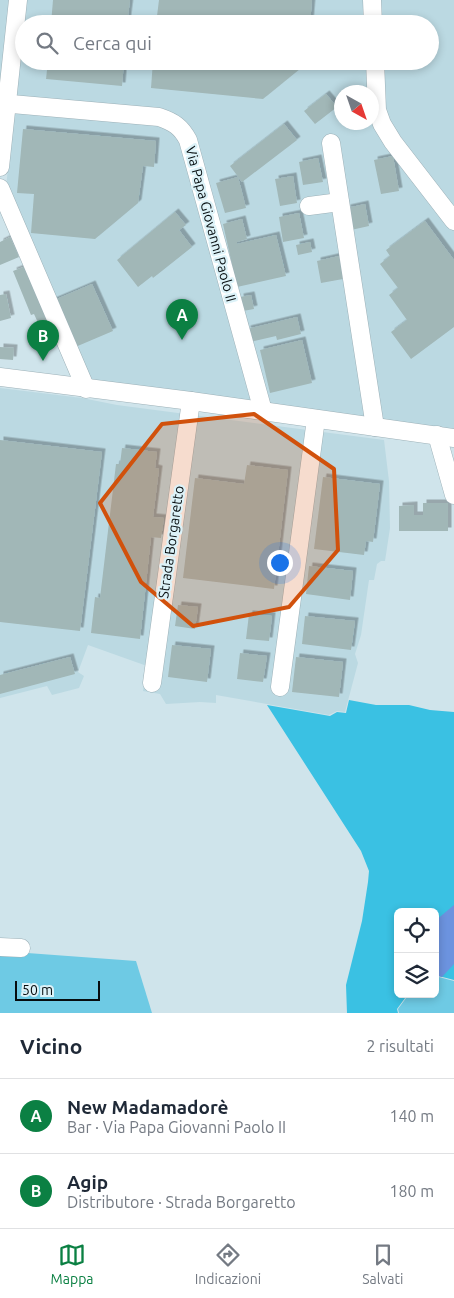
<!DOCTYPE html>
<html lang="it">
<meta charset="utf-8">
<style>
:root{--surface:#fff;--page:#f2f2f3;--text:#1f2937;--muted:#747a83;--line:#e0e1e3;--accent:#0b8043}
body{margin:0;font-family:Ubuntu,sans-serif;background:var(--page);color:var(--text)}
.controls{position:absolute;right:15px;bottom:15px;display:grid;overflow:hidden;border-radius:8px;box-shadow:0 2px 8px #0003}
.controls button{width:45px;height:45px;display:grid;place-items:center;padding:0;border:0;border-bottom:1px solid var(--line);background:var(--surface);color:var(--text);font:25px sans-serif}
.compass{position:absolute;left:334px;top:85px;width:45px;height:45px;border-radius:50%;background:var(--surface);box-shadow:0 2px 8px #0003;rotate:140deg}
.scale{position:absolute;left:15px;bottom:12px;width:85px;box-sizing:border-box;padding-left:5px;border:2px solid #060d0f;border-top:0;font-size:14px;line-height:18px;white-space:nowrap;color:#060d0f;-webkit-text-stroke:4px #dcf2f8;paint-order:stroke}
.you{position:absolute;left:279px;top:562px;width:18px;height:18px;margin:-12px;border:4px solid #fff;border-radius:50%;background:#1a73e8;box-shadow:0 0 0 8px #1a73e833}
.badge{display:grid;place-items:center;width:32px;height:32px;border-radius:50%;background:var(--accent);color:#fff;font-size:16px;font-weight:700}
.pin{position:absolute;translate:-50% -41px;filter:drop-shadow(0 1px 2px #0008)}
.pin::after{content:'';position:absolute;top:26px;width:18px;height:15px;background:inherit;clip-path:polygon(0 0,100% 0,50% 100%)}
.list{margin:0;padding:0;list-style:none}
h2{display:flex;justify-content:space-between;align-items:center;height:65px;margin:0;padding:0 20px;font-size:21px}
h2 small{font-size:16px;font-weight:400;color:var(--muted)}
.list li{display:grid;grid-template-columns:32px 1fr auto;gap:15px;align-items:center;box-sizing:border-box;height:75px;padding:0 20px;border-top:1px solid var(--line)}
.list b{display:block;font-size:19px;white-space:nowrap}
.list p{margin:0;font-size:16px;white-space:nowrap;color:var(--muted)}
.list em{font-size:16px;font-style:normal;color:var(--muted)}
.icon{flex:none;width:28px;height:28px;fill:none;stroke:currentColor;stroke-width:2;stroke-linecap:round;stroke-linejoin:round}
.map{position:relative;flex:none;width:454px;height:1013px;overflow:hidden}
.search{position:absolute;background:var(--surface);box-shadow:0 2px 8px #0003;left:15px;right:15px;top:15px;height:55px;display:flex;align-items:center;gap:12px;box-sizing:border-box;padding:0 18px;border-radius:28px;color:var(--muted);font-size:19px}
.sheet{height:215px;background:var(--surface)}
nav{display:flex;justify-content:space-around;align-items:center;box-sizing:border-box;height:70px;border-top:1px solid var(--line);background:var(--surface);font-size:14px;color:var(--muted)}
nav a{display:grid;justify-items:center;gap:2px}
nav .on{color:var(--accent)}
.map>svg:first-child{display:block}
.built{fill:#bbd9e2}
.green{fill:#6ecae4}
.forest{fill:#3ac1e3}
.water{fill:#6c93df}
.building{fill:#a1b7b7;filter:url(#shadow)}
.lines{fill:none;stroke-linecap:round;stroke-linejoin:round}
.minor-casing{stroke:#9db1b8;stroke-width:19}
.minor{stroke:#fff;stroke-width:18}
.marked{fill:#d1510c;fill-opacity:0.2;stroke:#d1510c;stroke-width:4;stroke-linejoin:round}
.labels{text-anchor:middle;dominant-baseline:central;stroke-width:4.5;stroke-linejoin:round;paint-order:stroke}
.street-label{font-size:14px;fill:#060d0f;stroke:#dcf2f8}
</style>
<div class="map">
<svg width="454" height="1013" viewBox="0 0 454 1013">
<defs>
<filter id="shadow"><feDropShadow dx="3.5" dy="-3.5" stdDeviation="0" flood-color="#0004"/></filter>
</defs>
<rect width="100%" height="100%" fill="#cfe4eb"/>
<g class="built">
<path d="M 0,0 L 368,0 L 368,24 L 24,24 L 24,61 L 369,61 L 370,92 L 342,92 L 342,122 L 372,122 L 372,109 L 386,142 L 454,231 L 454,431 L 86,383 L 6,189 L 13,112 L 0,111 Z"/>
<path d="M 378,0 L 454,0 L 454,214 L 398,140 L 382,106 L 381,61 L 430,61 L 430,24 L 379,24 Z"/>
<path d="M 0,388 L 82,398 L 117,405 L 384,440 L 389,481 L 390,528 L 385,561 L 381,561 L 377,564 L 374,580 L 369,580 L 361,635 L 355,654 L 358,663 L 345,712 L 337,711 L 329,715 L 216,695 L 216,703 L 200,702 L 166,704 L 160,694 L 143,691 L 147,666 L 88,645 L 78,672 L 84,676 L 79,688 L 52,695 L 47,686 L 0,698 Z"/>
</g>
<g class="green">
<path d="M 0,951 L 136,961 L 152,1013 L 0,1013 Z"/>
<path d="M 435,976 L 454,981 L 454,1013 L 399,1013 L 398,1009 L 409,994 L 435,994 Z"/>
</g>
<path class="forest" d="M 349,700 L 376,705 L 409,705 L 430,710 L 454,712 L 454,980 L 435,975 L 435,912 L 398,912 L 398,994 L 408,994 L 397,1009 L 398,1013 L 347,1013 L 346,985 L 362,921 L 368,882 L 369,871 L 361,851 L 267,705 L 330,716 L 337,712 L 346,713 Z"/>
<path class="water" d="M 454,905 L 454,964 L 442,977 L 435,975 L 435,921 Z"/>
<g class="building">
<path d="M 53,0 L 130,0 L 127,24 L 51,24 Z"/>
<path d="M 159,0 L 312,0 L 310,24 L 156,24 Z"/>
<path d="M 48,61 L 124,61 L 122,86 L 46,79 Z"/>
<path d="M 153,61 L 307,61 L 306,64 L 263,99 L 151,88 Z"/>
<path d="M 326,94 L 337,107 L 315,124 L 304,111 Z"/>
<path d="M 284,124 L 297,140 L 242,182 L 230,166 Z"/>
<path d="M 23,129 L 156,141 L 154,167 L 143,166 L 138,203 L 95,239 L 31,233 L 34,194 L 17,193 Z"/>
<path d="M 393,156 L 399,191 L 381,194 L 374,160 Z"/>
<path d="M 318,158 L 323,182 L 303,185 L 299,162 Z"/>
<path d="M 293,176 L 297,203 L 280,206 L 275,179 Z"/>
<path d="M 238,177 L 246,208 L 225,213 L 216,183 Z"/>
<path d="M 365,204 L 369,226 L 351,230 L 347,208 Z"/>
<path d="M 175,212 L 186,225 L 179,230 L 192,247 L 153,278 L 152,276 L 138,287 L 117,260 Z"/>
<path d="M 299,213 L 304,238 L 283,242 L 279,217 Z"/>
<path d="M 242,219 L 247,239 L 237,242 L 237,244 L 276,235 L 286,276 L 237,287 L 223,224 Z"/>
<path d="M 425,221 L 454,260 L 454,327 L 411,359 L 391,332 L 407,320 L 389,295 L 398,288 L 380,264 L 390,256 L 386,250 Z"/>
<path d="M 10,237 L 19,257 L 0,265 L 0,242 Z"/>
<path d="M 310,242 L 312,252 L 298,255 L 296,245 Z"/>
<path d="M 339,256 L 343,279 L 321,283 L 317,261 Z"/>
<path d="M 26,266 L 50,323 L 40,327 L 34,314 L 31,315 L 13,271 Z"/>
<path d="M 92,284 L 113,331 L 73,348 L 52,301 Z"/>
<path d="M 6,294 L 11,318 L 0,321 L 0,295 Z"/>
<path d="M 251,295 L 254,309 L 243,311 L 240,297 Z"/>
<path d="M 297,317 L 301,334 L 277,340 L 276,336 L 250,342 L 247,329 Z"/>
<path d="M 302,340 L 312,383 L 270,393 L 260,350 Z"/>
<path d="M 0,347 L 14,348 L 13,360 L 0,359 Z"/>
<path d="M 0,440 L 102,452 L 80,631 L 0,622 Z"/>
<path d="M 122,448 L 157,452 L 155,468 L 159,469 L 153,517 L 164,518 L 161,538 L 151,537 L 140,639 L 91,633 L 95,597 L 100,598 L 116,464 L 120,464 Z"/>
<path d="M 247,465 L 288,470 L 274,589 L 183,578 L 195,478 L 244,484 Z"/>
<path d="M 323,477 L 380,484 L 373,542 L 366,541 L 364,555 L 314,549 Z"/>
<path d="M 423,503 L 448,503 L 448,531 L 399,531 L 399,506 L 414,505 L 414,515 L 423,515 Z"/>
<path d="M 309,566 L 353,571 L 350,600 L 306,594 Z"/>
<path d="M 178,605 L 198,607 L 195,629 L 175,626 Z"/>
<path d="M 249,614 L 272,616 L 269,641 L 246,639 Z"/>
<path d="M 305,616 L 355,621 L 351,650 L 302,644 Z"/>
<path d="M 172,645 L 211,649 L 207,682 L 168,677 Z"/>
<path d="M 240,653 L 267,656 L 263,682 L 237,679 Z"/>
<path d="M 70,657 L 75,674 L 0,694 L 0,675 Z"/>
<path d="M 296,657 L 343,662 L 339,697 L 292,692 Z"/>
</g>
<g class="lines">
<defs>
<g id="minor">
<path d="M 372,0 L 373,24"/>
<path d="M 375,61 L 377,110 L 382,124 L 393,142 L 454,221"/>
<path d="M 0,103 L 159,117 C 174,122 181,127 188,140 L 263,411"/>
<path d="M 331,143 L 375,427"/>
<path d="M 0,167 L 18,0"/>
<path d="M 0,188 L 86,389"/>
<path d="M 309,206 L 340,202"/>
<path d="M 0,377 L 191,401 L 454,438"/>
<path d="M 437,435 L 454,495"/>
<path d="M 152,683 L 191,401"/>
<path d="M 280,687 L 316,419"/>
<path d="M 0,947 L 21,948"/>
</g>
</defs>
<use href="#minor" class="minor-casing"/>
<use href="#minor" class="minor"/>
</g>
<path class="marked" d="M 254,414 L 334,469 L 338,550 L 289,607 L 193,626 L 141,582 L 100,503 L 162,424 Z"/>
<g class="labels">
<g class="street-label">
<text transform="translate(211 224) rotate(75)">Via Papa Giovanni Paolo II</text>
<text transform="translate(171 542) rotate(-82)">Strada Borgaretto</text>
</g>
</g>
</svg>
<div class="controls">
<button><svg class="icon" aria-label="locate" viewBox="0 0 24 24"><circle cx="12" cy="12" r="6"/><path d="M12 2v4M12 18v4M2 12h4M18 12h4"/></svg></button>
<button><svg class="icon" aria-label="layers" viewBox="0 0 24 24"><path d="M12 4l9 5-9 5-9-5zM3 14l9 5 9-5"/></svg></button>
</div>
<svg class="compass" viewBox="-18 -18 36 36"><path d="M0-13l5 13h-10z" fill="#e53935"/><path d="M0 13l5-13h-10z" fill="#747a83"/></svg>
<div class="scale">50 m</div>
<div class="you"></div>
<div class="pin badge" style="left:182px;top:340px">A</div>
<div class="pin badge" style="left:43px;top:361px">B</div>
<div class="search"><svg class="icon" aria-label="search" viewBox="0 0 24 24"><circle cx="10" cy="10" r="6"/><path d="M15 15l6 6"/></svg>Cerca qui</div>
</div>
<section class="sheet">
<h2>Vicino<small>2 risultati</small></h2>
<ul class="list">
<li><span class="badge">A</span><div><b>New Madamadorè</b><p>Bar · Via Papa Giovanni Paolo II</p></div><em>140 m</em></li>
<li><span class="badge">B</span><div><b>Agip</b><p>Distributore · Strada Borgaretto</p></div><em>180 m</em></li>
</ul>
</section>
<nav>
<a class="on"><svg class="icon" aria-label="map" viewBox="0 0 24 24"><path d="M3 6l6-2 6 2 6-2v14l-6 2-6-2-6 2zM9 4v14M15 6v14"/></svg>Mappa</a>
<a><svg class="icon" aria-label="directions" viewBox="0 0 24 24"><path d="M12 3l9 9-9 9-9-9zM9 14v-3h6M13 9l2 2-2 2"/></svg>Indicazioni</a>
<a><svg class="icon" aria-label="saved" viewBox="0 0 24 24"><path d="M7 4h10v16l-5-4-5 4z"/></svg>Salvati</a>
</nav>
